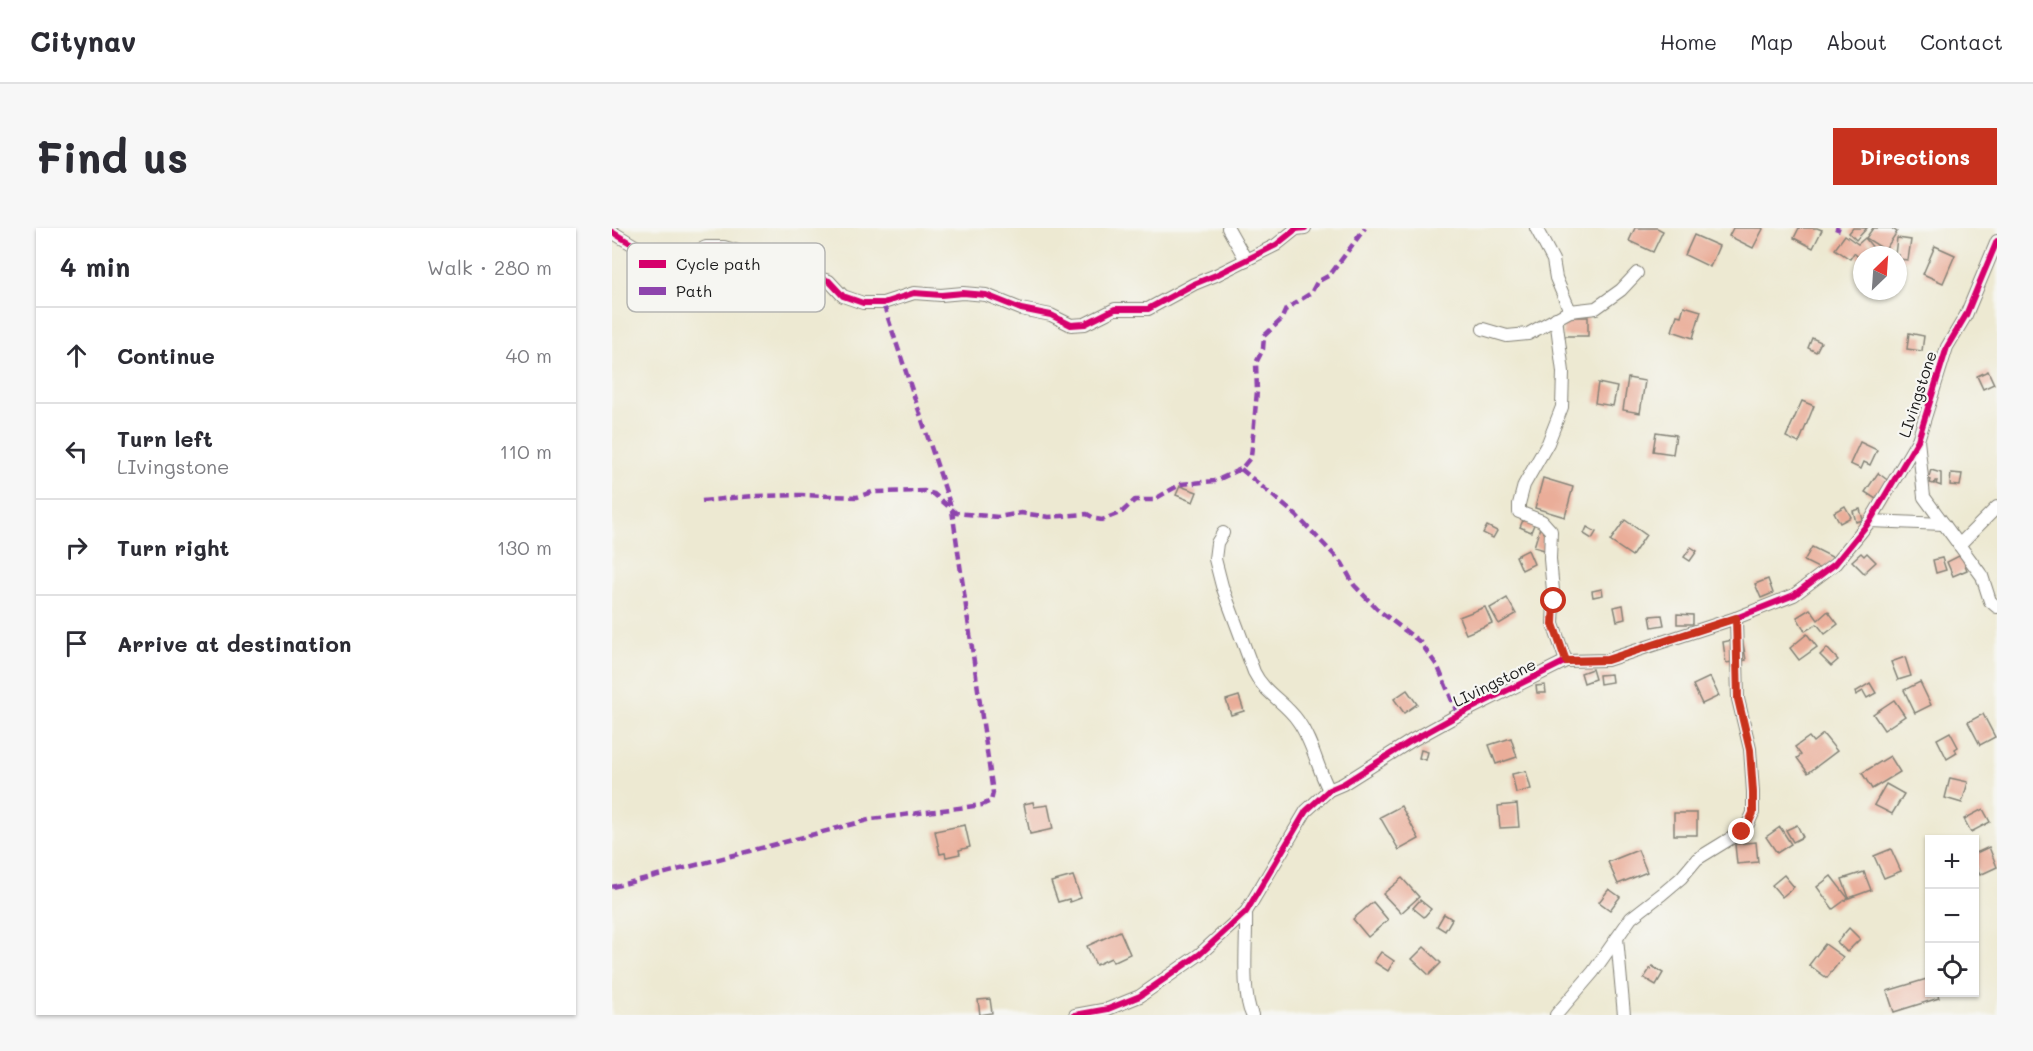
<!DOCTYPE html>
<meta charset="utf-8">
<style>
:root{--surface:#fff;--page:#f7f7f7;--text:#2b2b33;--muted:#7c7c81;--line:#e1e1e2;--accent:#c8321e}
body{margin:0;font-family:Mali,sans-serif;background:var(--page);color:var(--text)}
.controls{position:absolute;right:18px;bottom:18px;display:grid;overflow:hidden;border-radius:0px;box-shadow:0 2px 4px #0004}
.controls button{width:54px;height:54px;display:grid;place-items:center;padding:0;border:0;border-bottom:2px solid var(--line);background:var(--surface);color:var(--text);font:30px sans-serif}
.compass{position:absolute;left:1241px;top:18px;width:54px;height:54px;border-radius:50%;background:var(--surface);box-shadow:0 2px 4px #0004;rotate:25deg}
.stop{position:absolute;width:18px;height:18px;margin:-14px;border:4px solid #c8321e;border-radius:50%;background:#fff}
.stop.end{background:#c8321e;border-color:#fff;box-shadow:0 2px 6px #0008}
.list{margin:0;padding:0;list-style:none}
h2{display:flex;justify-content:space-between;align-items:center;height:78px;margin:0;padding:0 24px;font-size:26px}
h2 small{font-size:20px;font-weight:400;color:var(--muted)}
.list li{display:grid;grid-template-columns:39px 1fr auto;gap:18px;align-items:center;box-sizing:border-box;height:96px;padding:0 24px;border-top:2px solid var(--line)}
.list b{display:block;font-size:22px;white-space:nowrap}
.list p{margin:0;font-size:20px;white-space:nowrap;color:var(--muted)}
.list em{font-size:20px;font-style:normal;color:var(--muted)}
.icon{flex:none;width:33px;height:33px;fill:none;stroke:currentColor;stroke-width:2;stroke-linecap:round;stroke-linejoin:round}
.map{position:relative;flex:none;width:1385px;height:787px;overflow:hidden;border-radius:0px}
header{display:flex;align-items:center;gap:36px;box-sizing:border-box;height:84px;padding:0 30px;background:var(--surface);border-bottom:2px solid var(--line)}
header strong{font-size:28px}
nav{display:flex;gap:33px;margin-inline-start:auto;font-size:21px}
.intro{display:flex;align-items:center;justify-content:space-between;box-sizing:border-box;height:144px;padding:0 36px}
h1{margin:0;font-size:42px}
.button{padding:15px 27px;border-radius:0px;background:var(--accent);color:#fff;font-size:21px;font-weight:700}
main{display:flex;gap:36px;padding:0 36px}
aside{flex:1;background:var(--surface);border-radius:0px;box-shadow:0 2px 4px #0004}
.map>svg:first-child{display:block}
.building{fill:#eaad99}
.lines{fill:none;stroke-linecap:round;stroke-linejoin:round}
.minor-casing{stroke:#848277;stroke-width:14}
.minor{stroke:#fff;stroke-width:12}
.quiet{stroke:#8e44ad;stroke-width:4.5;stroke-dasharray:9 4.5;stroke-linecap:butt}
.cycleway-casing{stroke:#f6f6f2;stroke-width:10}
.cycleway{stroke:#d6006c;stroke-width:6}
.route{stroke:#c8321e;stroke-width:8}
.labels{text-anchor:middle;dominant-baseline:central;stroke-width:4.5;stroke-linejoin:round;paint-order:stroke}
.street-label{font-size:16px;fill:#1c1c1c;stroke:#f6f6f2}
.key{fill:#f6f6f2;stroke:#b5b5b2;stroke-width:1.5}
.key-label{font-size:16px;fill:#1c1c1c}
</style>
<header>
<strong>Citynav</strong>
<nav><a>Home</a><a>Map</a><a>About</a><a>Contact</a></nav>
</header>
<div class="intro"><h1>Find us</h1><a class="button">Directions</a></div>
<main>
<aside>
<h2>4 min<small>Walk · 280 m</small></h2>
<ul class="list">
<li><svg class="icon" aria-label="ahead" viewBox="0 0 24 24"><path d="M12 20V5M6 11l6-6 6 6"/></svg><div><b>Continue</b></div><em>40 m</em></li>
<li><svg class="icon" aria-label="left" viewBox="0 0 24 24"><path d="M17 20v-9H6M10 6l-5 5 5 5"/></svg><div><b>Turn left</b><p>LIvingstone</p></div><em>110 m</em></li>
<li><svg class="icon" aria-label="right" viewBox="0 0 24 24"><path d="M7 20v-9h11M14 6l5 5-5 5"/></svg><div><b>Turn right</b></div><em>130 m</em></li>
<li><svg class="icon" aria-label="arrive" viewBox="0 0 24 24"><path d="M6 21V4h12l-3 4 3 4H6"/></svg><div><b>Arrive at destination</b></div></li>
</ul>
</aside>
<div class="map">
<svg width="1385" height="787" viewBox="0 0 1385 787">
<rect width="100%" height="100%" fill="#f6f6f2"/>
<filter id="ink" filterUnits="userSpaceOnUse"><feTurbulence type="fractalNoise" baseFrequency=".0167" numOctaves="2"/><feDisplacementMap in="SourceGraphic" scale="12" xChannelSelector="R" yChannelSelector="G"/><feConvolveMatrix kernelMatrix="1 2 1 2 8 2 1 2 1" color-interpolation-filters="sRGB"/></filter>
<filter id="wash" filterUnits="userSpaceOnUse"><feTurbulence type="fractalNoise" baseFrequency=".008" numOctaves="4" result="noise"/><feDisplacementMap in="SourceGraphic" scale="24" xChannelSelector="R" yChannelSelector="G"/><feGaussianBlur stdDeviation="1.35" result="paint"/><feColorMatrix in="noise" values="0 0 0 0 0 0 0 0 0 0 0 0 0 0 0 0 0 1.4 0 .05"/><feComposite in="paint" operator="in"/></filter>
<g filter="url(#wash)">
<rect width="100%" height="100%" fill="#ede9d2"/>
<g id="blocks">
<g class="building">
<path d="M 1023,0 L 1045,0 L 1051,3 L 1041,24 L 1017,13 Z"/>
<path d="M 1121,0 L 1150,0 L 1151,1 L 1141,20 L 1117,8 Z"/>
<path d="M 1187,0 L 1205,0 L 1210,2 L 1201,20 L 1182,10 Z"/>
<path d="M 1241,0 L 1255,0 L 1244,12 L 1237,5 Z"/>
<path d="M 1261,0 L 1279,0 L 1285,4 L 1273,22 L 1254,10 Z"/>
<path d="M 1082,7 L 1107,18 L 1098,39 L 1073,27 Z"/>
<path d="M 1233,7 L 1246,16 L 1253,10 L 1263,22 L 1258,27 L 1250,27 L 1250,33 L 1242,25 L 1238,31 L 1223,21 Z"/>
<path d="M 1285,10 L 1299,12 L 1296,32 L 1286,31 L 1286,27 L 1283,27 Z"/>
<path d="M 1323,18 L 1343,27 L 1331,55 L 1311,46 Z"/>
<path d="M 1072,78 L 1089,83 L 1081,110 L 1060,103 L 1065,87 L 1069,88 Z"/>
<rect x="951" y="89" width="25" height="19"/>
<path d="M 1297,105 L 1312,108 L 1310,123 L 1295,121 Z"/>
<path d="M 1200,110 L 1209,114 L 1204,124 L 1196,120 Z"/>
<path d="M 1376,143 L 1382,156 L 1371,161 L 1365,148 Z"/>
<path d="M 1016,150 L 1033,153 L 1028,185 L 1011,182 Z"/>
<path d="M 986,155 L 1005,159 L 1001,178 L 983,175 Z"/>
<path d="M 1190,173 L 1202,178 L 1187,215 L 1174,209 Z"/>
<path d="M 1044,204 L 1064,207 L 1061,226 L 1041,223 Z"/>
<path d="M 1248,214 L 1265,222 L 1258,237 L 1252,234 L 1249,241 L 1238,236 Z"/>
<path d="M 1319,242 L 1329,245 L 1329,258 L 1324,256 L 1325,253 L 1323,253 L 1322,256 L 1318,255 L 1319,252 L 1316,251 Z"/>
<path d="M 1266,245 L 1282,257 L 1270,275 L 1253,264 Z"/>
<path d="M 1339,245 L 1350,246 L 1348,258 L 1338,257 Z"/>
<path d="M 931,250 L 961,259 L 953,289 L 923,280 Z"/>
<path d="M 568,258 L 585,264 L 581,274 L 564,267 Z"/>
<path d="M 1233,278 L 1239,289 L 1228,295 L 1222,284 Z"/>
<path d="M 1248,281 L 1251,292 L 1244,294 L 1241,283 Z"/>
<path d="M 912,290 L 923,294 L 919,304 L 908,299 Z"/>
<path d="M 1013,292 L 1034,307 L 1020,328 L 998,313 Z"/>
<path d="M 875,298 L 885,303 L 881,310 L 871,305 Z"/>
<path d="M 928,299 L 942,304 L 936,323 L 922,319 Z"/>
<path d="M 975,299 L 984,304 L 980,311 L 972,306 Z"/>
<path d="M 1079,319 L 1085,323 L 1078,333 L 1072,329 Z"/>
<path d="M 1200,319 L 1222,330 L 1214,344 L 1192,333 Z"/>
<path d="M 916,322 L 922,336 L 910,342 L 904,328 Z"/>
<path d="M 1249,325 L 1252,328 L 1255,325 L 1264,334 L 1252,345 L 1240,333 Z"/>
<path d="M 1349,327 L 1355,342 L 1341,348 L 1335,334 Z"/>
<path d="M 1330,330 L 1334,342 L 1324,345 L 1321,332 Z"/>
<path d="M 1156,351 L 1161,365 L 1149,370 L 1143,356 Z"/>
<path d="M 990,361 L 991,367 L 981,369 L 980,363 Z"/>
<path d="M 895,370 L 904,386 L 887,396 L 878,380 Z"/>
<path d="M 1011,377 L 1013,391 L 1005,393 L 1002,379 Z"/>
<path d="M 873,379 L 880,395 L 854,406 L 847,389 Z"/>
<path d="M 1198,381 L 1206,392 L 1216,383 L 1226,396 L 1213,406 L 1205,396 L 1193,403 L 1185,389 Z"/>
<path d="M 1065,386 L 1081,387 L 1081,396 L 1065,396 Z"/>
<path d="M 1050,387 L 1052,397 L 1040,399 L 1038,388 Z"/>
<path d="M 1195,406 L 1205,419 L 1187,432 L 1178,420 Z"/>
<path d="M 1130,410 L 1134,432 L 1114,435 L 1111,414 Z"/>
<path d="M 1215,420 L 1226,432 L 1219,438 L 1208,427 Z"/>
<path d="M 1293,429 L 1299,448 L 1286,452 L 1279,434 Z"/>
<path d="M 980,441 L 983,451 L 972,455 L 969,445 Z"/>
<path d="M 999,446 L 1000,454 L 988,456 L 987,447 Z"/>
<path d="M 1098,449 L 1107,468 L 1090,476 L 1081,457 Z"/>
<path d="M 1308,454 L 1319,477 L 1303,485 L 1292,462 Z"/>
<path d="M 1258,455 L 1264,465 L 1255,470 L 1251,463 L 1244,467 L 1243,464 Z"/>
<path d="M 933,457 L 934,465 L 925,465 L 924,458 Z"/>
<path d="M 795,462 L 805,476 L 792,485 L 782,471 Z"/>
<path d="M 627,468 L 632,483 L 619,487 L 614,472 Z"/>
<path d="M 1282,472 L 1293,488 L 1272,502 L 1261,486 Z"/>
<path d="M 1371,486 L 1383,509 L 1368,517 L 1356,494 Z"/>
<path d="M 1338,504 L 1346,519 L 1343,521 L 1345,525 L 1335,531 L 1325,511 Z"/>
<path d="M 1211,506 L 1225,523 L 1196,545 L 1185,530 L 1189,527 L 1183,519 L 1197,509 L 1201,514 Z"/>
<path d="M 899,510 L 905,529 L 884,536 L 877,517 Z"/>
<path d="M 809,522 L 816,524 L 814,532 L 807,530 Z"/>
<path d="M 1278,528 L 1288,544 L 1260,561 L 1250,545 Z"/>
<path d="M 914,543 L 919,561 L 904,565 L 900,546 Z"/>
<path d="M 1338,550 L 1356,554 L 1350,575 L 1333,570 Z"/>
<path d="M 1274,556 L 1292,566 L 1280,586 L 1262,577 Z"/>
<path d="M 421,574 L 422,579 L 436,577 L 441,601 L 418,606 L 412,576 Z"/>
<path d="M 905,576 L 907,599 L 888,600 L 886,578 Z"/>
<path d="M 789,578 L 807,611 L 787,622 L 768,589 Z"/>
<path d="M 1371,581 L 1378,594 L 1359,604 L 1352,591 Z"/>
<rect x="1062" y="585" width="23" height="22"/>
<path d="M 353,597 L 358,619 L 347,622 L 348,626 L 334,629 L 333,625 L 328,626 L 323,603 Z"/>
<path d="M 1185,597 L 1191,609 L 1181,614 L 1174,602 Z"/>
<path d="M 1168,599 L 1179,616 L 1165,625 L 1154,609 Z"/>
<path d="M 1144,614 L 1146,634 L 1125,636 L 1123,616 Z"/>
<path d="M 1377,619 L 1385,639 L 1368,647 L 1362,635 L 1362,626 Z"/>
<path d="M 1279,621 L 1289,643 L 1272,650 L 1262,628 Z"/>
<path d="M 1026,622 L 1035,644 L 1006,656 L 996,634 Z"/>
<path d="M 1252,644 L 1259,662 L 1237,670 L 1230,651 Z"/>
<path d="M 1172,647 L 1182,659 L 1170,669 L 1160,657 Z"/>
<path d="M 461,648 L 469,670 L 458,674 L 457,671 L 446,674 L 439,654 Z"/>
<path d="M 1219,648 L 1236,670 L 1221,681 L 1205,659 Z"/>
<path d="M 790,650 L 807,669 L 789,685 L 771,666 Z"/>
<path d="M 997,661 L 1008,669 L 998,682 L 987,674 Z"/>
<path d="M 808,672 L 819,681 L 812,689 L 801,680 Z"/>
<path d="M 761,674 L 776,692 L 756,709 L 741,691 Z"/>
<path d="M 832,686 L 840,691 L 833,703 L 825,698 Z"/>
<path d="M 1237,700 L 1248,711 L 1235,724 L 1225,714 Z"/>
<path d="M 508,703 L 518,726 L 501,734 L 499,730 L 484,737 L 475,718 Z"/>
<path d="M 1213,716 L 1231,729 L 1215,750 L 1197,737 Z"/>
<path d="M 812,719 L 829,735 L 817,747 L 800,731 Z"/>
<path d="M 769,724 L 782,733 L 776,743 L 762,734 Z"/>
<path d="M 1040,738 L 1051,745 L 1044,757 L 1032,750 Z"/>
<path d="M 1318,750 L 1318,764 L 1325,764 L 1327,770 L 1282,784 L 1275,763 Z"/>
<path d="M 378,771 L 380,785 L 368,787 L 366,772 Z"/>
</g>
</g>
</g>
<g filter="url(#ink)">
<use href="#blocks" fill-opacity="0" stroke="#848277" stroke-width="1.5"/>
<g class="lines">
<defs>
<g id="minor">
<path d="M 616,0 L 634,32"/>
<path d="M 924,0 L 941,32 L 944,50 L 958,83"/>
<path d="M 0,4 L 48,33 L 59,35 L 69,33 L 79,26 L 94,19 L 112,19 L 136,26 L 156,35 L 217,53 L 231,68 L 251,75 L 271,75 L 302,65 L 329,67 L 351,65 L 374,67 L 409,81 L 439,87 L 459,97 L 473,96 L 503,81 L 536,81 L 582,56 L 604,47 L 664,17 L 684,1 L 693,0"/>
<path d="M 944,90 L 951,144 L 950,179 L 936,215 L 912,257 L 907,276 L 907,284 L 930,293 L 939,303 L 938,331 L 942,373 L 941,396 L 954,433"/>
<path d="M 871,101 L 895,108 L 916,106 L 958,83 L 984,80 L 1009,62 L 1025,45"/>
<path d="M 1306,212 L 1312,269 L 1370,348 L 1378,373 L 1385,379"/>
<path d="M 1258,293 L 1332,296"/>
<path d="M 611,305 L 605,315 L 603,331 L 610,358 L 642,444 C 652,465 673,474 686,493 C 701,514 705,540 717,562"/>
<path d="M 1347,317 L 1385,279"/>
<path d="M 634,684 C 635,711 629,764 640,787"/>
<path d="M 1005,710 L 1012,787"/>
<path d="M 463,787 L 496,781 L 528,768 L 588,726 L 634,684 L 694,583 L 717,562 L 731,556 L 799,513 L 846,487 L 954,433 L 995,432 L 1124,390 L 1182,367 L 1223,336 L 1258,293 L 1306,212 L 1335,119 L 1354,87 L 1385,13"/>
<path d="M 944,787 L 981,744 L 1019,690 L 1050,666 L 1069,650 L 1085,631 L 1129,604 L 1136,596 L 1141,585 L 1141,564 L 1138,521 L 1126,471 L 1124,390"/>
</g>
</defs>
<use href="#minor" class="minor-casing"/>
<use href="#minor" class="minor"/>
<g class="quiet">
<path d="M 1223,0 L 1228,2"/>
<path d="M 629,241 L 685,288 L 730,335 L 742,357 L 765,381 L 808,414 L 826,439 L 846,487"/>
<path d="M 90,273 L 141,268 L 189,267 L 245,269 L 260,264 L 312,263 L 322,266 L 344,285 L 386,289 L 409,285 L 437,289 L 475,286 L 484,291 L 490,292 L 510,284 L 523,272 L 541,272 L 569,256 L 603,253 L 629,241 L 639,229 L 645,163 L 644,135 L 651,121 L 652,108 L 669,92 L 674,81 L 699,65 L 705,54 L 718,47 L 753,0"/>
<path d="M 0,659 L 260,591 L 370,577 L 379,573 L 381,565 L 340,282 L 271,75"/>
</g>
<defs>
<g id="cycleway">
<path d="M 0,4 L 48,33 L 59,35 L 69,33 L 79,26 L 94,19 L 112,19 L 136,26 L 156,35 L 217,53 L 231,68 L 251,75 L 271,75 L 302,65 L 329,67 L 351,65 L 374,67 L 409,81 L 439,87 L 459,97 L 473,96 L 503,81 L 536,81 L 582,56 L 604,47 L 664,17 L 684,1 L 693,0"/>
<path d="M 463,787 L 496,781 L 528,768 L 588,726 L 634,684 L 694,583 L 717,562 L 731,556 L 799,513 L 846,487 L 954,433 L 995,432 L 1124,390 L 1182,367 L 1223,336 L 1258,293 L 1306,212 L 1335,119 L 1354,87 L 1385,13"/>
</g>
</defs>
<use href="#cycleway" class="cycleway-casing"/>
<use href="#cycleway" class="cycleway"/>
</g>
</g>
<g class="lines" filter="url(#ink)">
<path class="route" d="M 942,373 L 941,396 L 954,433 L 995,432 L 1124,390 L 1126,471 L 1138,522 L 1141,564 L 1141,585 L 1136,596 L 1130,604"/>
</g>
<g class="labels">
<g class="street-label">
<text transform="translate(1305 166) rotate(-72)">LIvingstone</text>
<text transform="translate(882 454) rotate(-26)">LIvingstone</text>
</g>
</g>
<rect x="15" y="15" width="198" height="69" rx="9" class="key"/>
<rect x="27" y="32" width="27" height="8" fill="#d6006c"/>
<rect x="27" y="59" width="27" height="8" fill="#8e44ad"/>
<g class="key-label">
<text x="64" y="42">Cycle path</text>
<text x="64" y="69">Path</text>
</g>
</svg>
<div class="controls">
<button>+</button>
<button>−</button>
<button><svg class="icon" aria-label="locate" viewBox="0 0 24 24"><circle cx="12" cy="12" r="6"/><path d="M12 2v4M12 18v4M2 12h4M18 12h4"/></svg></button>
</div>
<svg class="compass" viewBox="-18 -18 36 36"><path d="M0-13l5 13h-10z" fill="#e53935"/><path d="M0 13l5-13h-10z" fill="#7c7c81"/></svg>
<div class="stop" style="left:942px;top:373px"></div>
<div class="stop end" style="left:1130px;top:604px"></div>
</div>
</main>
